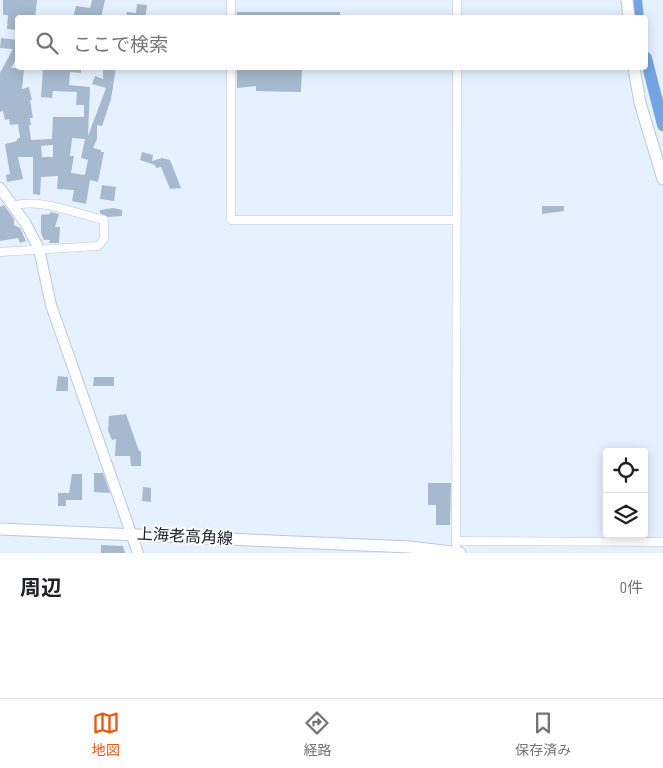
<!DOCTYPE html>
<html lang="ja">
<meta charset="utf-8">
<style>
:root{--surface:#fff;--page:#f6f6f6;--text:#202124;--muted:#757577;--line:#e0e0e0;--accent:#ea580c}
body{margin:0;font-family:"Sofia Sans Condensed","Noto Sans JP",sans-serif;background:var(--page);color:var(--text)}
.controls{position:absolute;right:15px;bottom:15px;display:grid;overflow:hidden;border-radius:5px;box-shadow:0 2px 12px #0003}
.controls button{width:45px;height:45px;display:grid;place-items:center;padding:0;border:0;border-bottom:1px solid var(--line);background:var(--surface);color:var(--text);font:25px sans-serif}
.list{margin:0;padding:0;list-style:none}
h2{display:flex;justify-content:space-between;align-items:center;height:65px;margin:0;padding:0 20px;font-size:21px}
h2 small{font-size:16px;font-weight:400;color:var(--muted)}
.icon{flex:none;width:28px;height:28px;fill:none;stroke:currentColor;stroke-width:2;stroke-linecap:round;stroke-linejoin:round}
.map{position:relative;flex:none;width:663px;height:553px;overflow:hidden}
.search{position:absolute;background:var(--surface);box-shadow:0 2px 12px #0003;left:15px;right:15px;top:15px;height:55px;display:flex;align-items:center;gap:12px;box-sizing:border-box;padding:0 18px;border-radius:5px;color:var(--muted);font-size:19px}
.sheet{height:145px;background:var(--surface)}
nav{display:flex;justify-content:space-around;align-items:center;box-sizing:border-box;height:70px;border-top:1px solid var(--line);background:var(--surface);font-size:14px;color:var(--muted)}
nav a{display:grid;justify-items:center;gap:2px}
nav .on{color:var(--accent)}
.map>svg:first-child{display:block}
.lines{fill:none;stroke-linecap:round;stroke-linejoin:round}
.river{stroke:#72a6e3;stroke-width:12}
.building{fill:#a7b9ce;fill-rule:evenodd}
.minor-casing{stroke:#b7c9df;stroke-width:9}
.tertiary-casing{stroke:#b7c9df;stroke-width:12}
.secondary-casing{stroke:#b7c9df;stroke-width:13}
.minor{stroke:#fff;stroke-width:8}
.tertiary{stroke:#fff;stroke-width:10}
.secondary{stroke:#fff;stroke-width:11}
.labels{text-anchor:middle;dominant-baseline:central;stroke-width:4;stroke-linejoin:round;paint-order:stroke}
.street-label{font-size:16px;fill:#1a2129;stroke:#fdfdfd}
</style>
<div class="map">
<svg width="663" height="553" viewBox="0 0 663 553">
<rect width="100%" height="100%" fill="#e6f1ff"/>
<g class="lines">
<g class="river">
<path d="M 636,0 L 638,18"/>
<path d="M 646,58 L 663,125"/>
</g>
</g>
<g class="building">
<path d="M 3,0 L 37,0 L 35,18 L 18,18 L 18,30 L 7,29 L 8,15 L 3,15 Z"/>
<path d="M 92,0 L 105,0 L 101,18 L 73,18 L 76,6 L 90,8 Z"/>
<path d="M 137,4 L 147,5 L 145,18 L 126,18 L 127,12 L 136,13 Z"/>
<rect x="237" y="12" width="103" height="6"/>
<path d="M 1,38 L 18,40 L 18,56 L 11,68 L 24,68 L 22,89 L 29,87 L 32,100 L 30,100 L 33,118 L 30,118 L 31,125 L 29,125 L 31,140 L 52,139 L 53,117 L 84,117 L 84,105 L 76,105 L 77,92 L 53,91 L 52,98 L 41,97 L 43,68 L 81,68 L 81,73 L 70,72 L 69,85 L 90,87 L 88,136 L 106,88 L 92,84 L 95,76 L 103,79 L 103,68 L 116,68 L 111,99 L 102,126 L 97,125 L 97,139 L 93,148 L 101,150 L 101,152 L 104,152 L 98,182 L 90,180 L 86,204 L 72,201 L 74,190 L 57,189 L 58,176 L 41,177 L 40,195 L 33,194 L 33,157 L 18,157 L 23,179 L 7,182 L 6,175 L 10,174 L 5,144 L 17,141 L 17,139 L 20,138 L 18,124 L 10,125 L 9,119 L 5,120 L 3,111 L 0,112 L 0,73 L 13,49 L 0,48 ZM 72,138 L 85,139 L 81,158 L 88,160 L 85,175 L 71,173 L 74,156 L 70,156 ZM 53,145 L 53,157 L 42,157 L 41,146 Z"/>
<path d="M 237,68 L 302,68 L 301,92 L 256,91 L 256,86 L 237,88 Z"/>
<path d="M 142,152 L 153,155 L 152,161 L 162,158 L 170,160 L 181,188 L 170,189 L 161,167 L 156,168 L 155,165 L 140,160 Z"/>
<path d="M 102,185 L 116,187 L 114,201 L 100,199 Z"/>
<path d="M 4,205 L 14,219 L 14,225 L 20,228 L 26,241 L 20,243 L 18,238 L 0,241 L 0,207 Z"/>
<path d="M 542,206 L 564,206 L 564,211 L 542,214 Z"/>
<path d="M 113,208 L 122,210 L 122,216 L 108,217 L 100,213 L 100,210 Z"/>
<path d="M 50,212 L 59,214 L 55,227 L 60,227 L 59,243 L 49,243 L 50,240 L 44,240 L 41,233 L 41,215 L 50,214 Z"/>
<path d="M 58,376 L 68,377 L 68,391 L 56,391 Z"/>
<path d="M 94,377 L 114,377 L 114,386 L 93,386 Z"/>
<path d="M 126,414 L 139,451 L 141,451 L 141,466 L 131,466 L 130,456 L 115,456 L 116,439 L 112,440 L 108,431 L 109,416 Z"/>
<path d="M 94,473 L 103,473 L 110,493 L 94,492 Z"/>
<path d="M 72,474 L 82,474 L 82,500 L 66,500 L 66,506 L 58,506 L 58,493 L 69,493 Z"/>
<path d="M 428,483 L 451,483 L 450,525 L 436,525 L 436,505 L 428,505 Z"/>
<path d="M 143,487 L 151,488 L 151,502 L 142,501 Z"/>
<path d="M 101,545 L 123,546 L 125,553 L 101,553 Z"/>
</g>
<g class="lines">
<defs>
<g id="minor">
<path d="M 231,18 L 231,0"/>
<path d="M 457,18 L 457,0"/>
<path d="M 231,68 L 231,220 L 456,220"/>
<path d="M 0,252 L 98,246 L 104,239 L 104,220 C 77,214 38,197 13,206"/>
<path d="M 456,541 L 663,542"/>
<path d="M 456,553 L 457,68"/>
</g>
<path id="tertiary" d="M 0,188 L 26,224 L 39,249 L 51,305 L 138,553"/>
<g id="secondary">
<path d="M 627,0 L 629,18"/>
<path d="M 634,68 L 640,103 L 663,179"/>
<path d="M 0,529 L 410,547 L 460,553"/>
</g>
</defs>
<use href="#minor" class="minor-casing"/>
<use href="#tertiary" class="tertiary-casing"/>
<use href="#secondary" class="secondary-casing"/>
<use href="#minor" class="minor"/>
<use href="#tertiary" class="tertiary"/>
<use href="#secondary" class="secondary"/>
</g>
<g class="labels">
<g class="street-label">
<text transform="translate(185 537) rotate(3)">上海老高角線</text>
</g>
</g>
</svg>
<div class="controls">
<button><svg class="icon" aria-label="locate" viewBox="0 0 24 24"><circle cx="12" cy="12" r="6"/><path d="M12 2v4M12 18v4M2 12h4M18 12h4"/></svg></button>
<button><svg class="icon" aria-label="layers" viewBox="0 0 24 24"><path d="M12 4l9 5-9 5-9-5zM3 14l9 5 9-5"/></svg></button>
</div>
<div class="search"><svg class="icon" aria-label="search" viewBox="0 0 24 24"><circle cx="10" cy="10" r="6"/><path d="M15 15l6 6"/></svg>ここで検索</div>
</div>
<section class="sheet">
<h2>周辺<small>0件</small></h2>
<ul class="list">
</ul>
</section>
<nav>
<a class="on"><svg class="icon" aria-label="map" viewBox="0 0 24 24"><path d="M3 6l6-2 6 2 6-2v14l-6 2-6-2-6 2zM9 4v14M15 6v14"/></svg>地図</a>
<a><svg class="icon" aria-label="directions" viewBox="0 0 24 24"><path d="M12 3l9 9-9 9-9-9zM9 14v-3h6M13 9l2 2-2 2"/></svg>経路</a>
<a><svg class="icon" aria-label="saved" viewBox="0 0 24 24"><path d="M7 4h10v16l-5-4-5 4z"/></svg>保存済み</a>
</nav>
